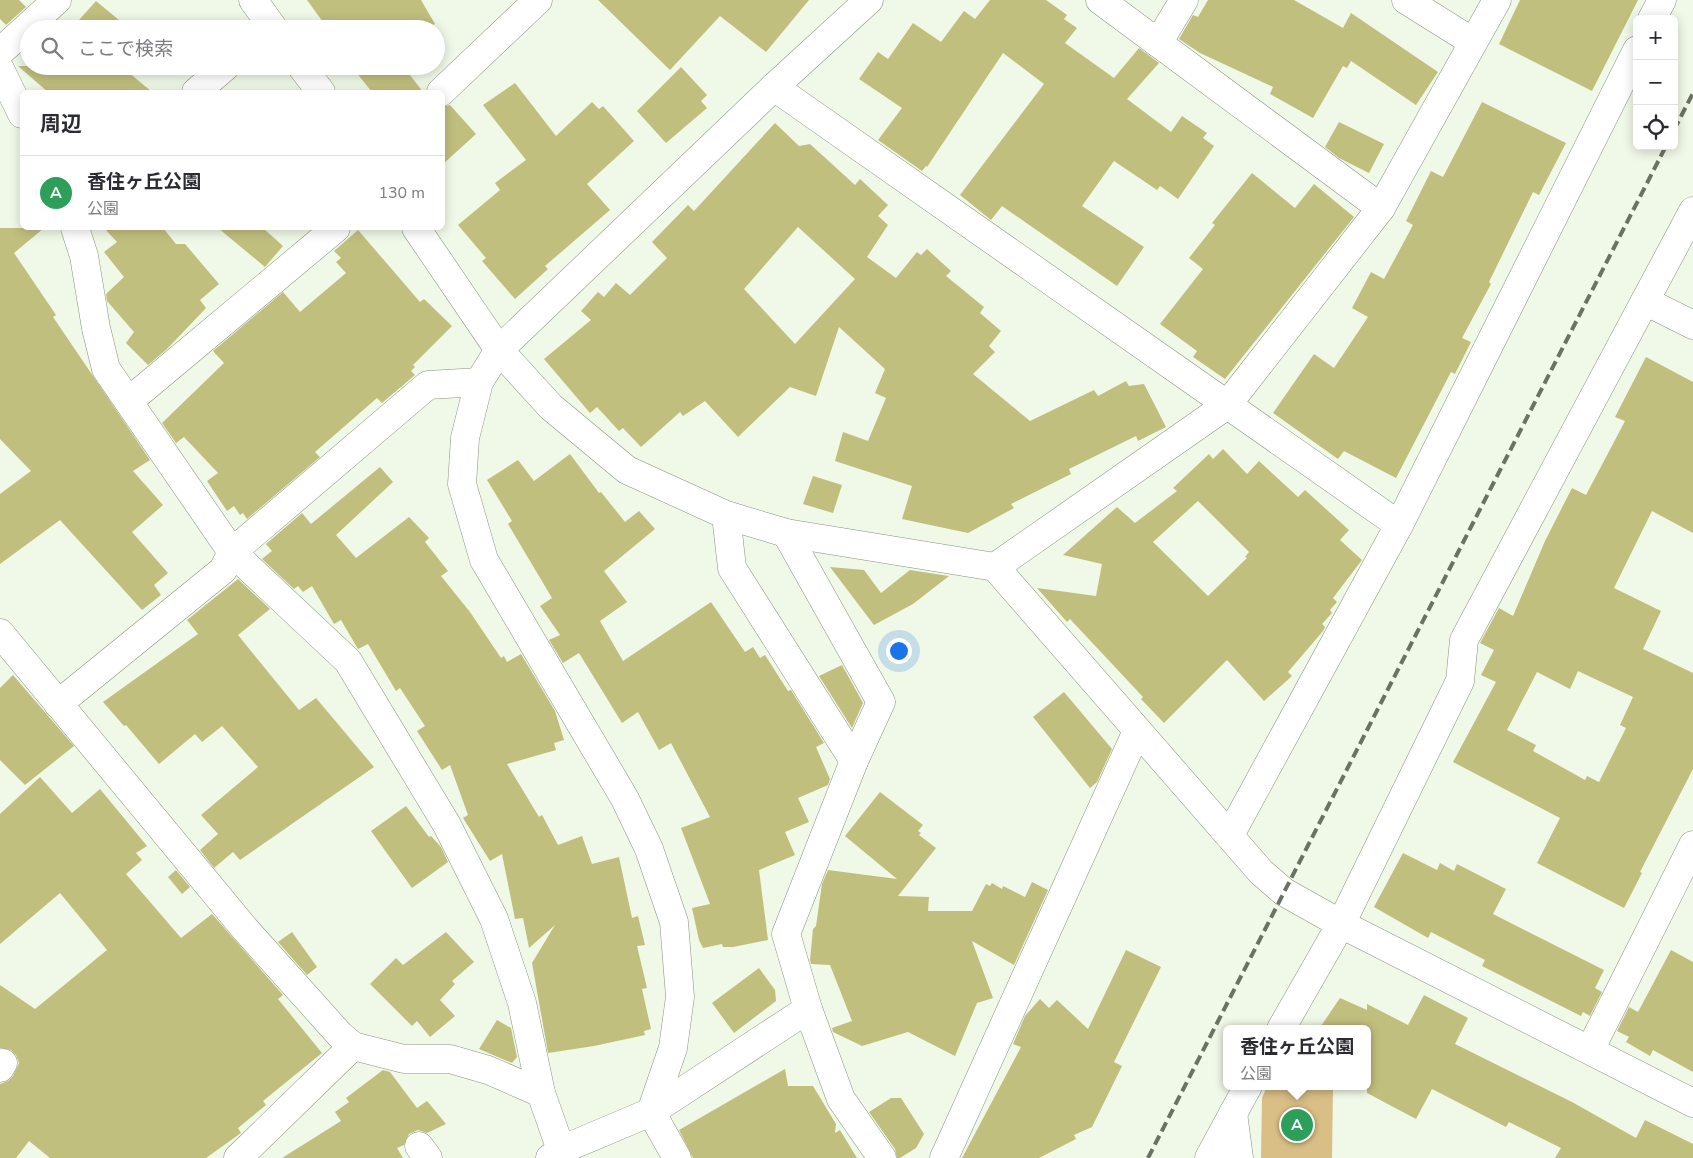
<!DOCTYPE html>
<html lang="ja">
<meta charset="utf-8">
<style>
:root{--surface:#fff;--page:#f7f7f7;--text:#2b2b33;--muted:#7c7c81;--line:#e1e1e2;--accent:#2563eb}
body{margin:0;font-family:"Nunito Sans","Noto Sans JP",sans-serif;background:var(--page);color:var(--text)}
.controls{position:absolute;right:15px;top:15px;display:grid;overflow:hidden;border-radius:8px;box-shadow:0 2px 12px #0003}
.controls button{width:45px;height:45px;display:grid;place-items:center;padding:0;border:0;border-bottom:1px solid var(--line);background:var(--surface);color:var(--text);font:25px sans-serif}
.you{position:absolute;left:898px;top:650px;width:18px;height:18px;margin:-12px;border:4px solid #fff;border-radius:50%;background:#1a73e8;box-shadow:0 0 0 8px #1a73e833}
.badge{display:grid;place-items:center;width:32px;height:32px;border-radius:50%;background:var(--accent);color:#fff;font-size:16px;font-weight:700}
.pin{position:absolute;translate:-50% -50%;border:2px solid #fff;box-shadow:0 1px 5px #0006}
.popup{position:absolute;left:1223px;top:1025px;width:148px;height:65px;box-sizing:border-box;display:grid;place-content:center;border-radius:8px;background:var(--surface);filter:drop-shadow(0 1px 4px #0005);font-size:16px;white-space:nowrap;color:var(--muted)}
.popup b{font-size:19px;color:var(--text)}
.popup::after{content:'';position:absolute;left:50%;top:100%;margin-left:-10px;border:10px solid transparent;border-top-color:var(--surface)}
.list{margin:0;padding:0;list-style:none}
h2{display:flex;justify-content:space-between;align-items:center;height:65px;margin:0;padding:0 20px;font-size:21px}
h2 small{font-size:16px;font-weight:400;color:var(--muted)}
.list li{display:grid;grid-template-columns:32px 1fr auto;gap:15px;align-items:center;box-sizing:border-box;height:75px;padding:0 20px;border-top:1px solid var(--line)}
.list b{display:block;font-size:19px;white-space:nowrap}
.list p{margin:0;font-size:16px;white-space:nowrap;color:var(--muted)}
.list em{font-size:16px;font-style:normal;color:var(--muted)}
.icon{flex:none;width:28px;height:28px;fill:none;stroke:currentColor;stroke-width:2;stroke-linecap:round;stroke-linejoin:round}
.map{position:relative;flex:none;width:1693px;height:1158px;overflow:hidden}
.search{position:absolute;background:var(--surface);box-shadow:0 2px 12px #0003;left:20px;top:20px;width:425px;height:55px;display:flex;align-items:center;gap:12px;box-sizing:border-box;padding:0 18px;border-radius:28px;color:var(--muted);font-size:19px}
.panel{position:absolute;background:var(--surface);box-shadow:0 2px 12px #0003;left:20px;top:90px;width:425px;height:140px;border-radius:8px}
.map>svg:first-child{display:block}
.green{fill:#d9be85}
.building{fill:#c1bf7e;fill-rule:evenodd}
.lines{fill:none;stroke-linecap:round;stroke-linejoin:round}
.minor-casing{stroke:#8a9282;stroke-width:29}
.tertiary-casing{stroke:#8a9282;stroke-width:29}
.minor{stroke:#fff;stroke-width:28}
.tertiary{stroke:#fff;stroke-width:28}
.rail{stroke:#6c7166;stroke-width:4;stroke-dasharray:10 5;stroke-linecap:butt}
</style>
<div class="map">
<svg width="1693" height="1158" viewBox="0 0 1693 1158">
<rect width="100%" height="100%" fill="#f0f8e7"/>
<path class="green" d="M 1267,1086 L 1333,1086 L 1332,1158 L 1261,1158 L 1262,1098 Z"/>
<g class="building">
<path d="M 0,0 L 19,0 L 26,7 L 6,25 L 0,19 Z"/>
<path d="M 307,0 L 421,0 L 435,24 L 427,29 L 328,29 Z"/>
<path d="M 598,0 L 809,0 L 766,52 L 720,16 L 670,70 Z"/>
<path d="M 990,0 L 1046,0 L 1067,15 L 1064,19 L 1077,28 L 1065,43 L 1114,78 L 1139,48 L 1159,63 L 1127,99 L 1171,132 L 1182,116 L 1207,133 L 1203,138 L 1214,146 L 1178,199 L 1160,186 L 1157,190 L 1114,161 L 1082,206 L 1144,247 L 1117,286 L 1002,206 L 991,220 L 960,195 L 1044,84 L 1003,53 L 927,167 L 926,166 L 922,171 L 878,140 L 902,108 L 859,79 L 878,52 L 888,59 L 913,23 L 941,42 L 964,11 L 975,19 Z"/>
<path d="M 1208,0 L 1294,0 L 1343,28 L 1351,13 L 1438,72 L 1416,105 L 1351,61 L 1347,68 L 1343,66 L 1313,118 L 1270,94 L 1273,87 L 1200,53 L 1179,39 L 1193,15 L 1198,17 Z"/>
<path d="M 1520,0 L 1638,0 L 1592,91 L 1499,44 Z"/>
<path d="M 96,1 L 125,25 L 121,29 L 72,28 Z"/>
<path d="M 18,66 L 121,66 L 152,92 L 48,92 Z"/>
<path d="M 351,66 L 403,66 L 423,92 L 372,92 Z"/>
<path d="M 681,67 L 707,95 L 701,101 L 707,108 L 666,143 L 637,111 Z"/>
<path d="M 515,83 L 556,136 L 592,102 L 599,109 L 603,106 L 634,141 L 587,184 L 610,210 L 545,266 L 548,269 L 515,299 L 482,261 L 486,258 L 458,225 L 500,190 L 495,183 L 526,160 L 483,105 Z"/>
<path d="M 1482,102 L 1566,143 L 1539,195 L 1533,192 L 1489,282 L 1491,284 L 1462,338 L 1471,342 L 1455,374 L 1451,372 L 1396,478 L 1344,451 L 1338,459 L 1273,413 L 1314,354 L 1334,368 L 1368,317 L 1352,308 L 1371,272 L 1384,279 L 1413,225 L 1406,221 L 1431,171 L 1443,177 Z"/>
<path d="M 450,105 L 476,134 L 442,165 L 442,107 Z"/>
<path d="M 1339,122 L 1384,144 L 1369,173 L 1339,158 L 1325,147 Z"/>
<path d="M 775,123 L 799,146 L 810,144 L 855,185 L 860,179 L 888,205 L 878,216 L 888,225 L 867,257 L 896,278 L 917,252 L 921,255 L 927,249 L 951,271 L 946,276 L 984,307 L 980,313 L 1001,331 L 989,346 L 995,352 L 973,374 L 1030,421 L 1094,390 L 1098,396 L 1126,381 L 1129,386 L 1144,384 L 1166,427 L 1138,441 L 1136,436 L 1069,469 L 1071,474 L 1011,504 L 1014,508 L 968,533 L 902,519 L 912,486 L 835,461 L 843,432 L 868,441 L 886,398 L 875,393 L 885,369 L 839,327 L 816,396 L 790,387 L 738,437 L 705,401 L 683,416 L 680,412 L 641,447 L 623,428 L 619,431 L 597,407 L 590,413 L 544,359 L 591,320 L 581,311 L 598,292 L 604,297 L 616,283 L 630,295 L 667,258 L 652,242 L 688,205 L 694,211 ZM 798,227 L 855,279 L 795,344 L 744,289 Z"/>
<path d="M 1252,173 L 1295,208 L 1314,184 L 1354,217 L 1225,379 L 1193,357 L 1197,351 L 1160,324 L 1203,269 L 1189,258 L 1215,225 L 1212,223 Z"/>
<path d="M 0,228 L 44,228 L 14,253 L 56,315 L 53,317 L 150,460 L 133,471 L 163,505 L 132,532 L 168,573 L 154,585 L 161,595 L 142,610 L 60,520 L 0,564 L 0,494 L 31,471 L 0,439 Z"/>
<path d="M 104,228 L 163,228 L 176,244 L 185,244 L 219,284 L 200,300 L 206,308 L 167,349 L 148,365 L 126,343 L 134,332 L 107,301 L 106,294 L 124,277 L 104,252 L 117,242 Z"/>
<path d="M 218,228 L 263,228 L 283,246 L 265,267 Z"/>
<path d="M 358,230 L 420,302 L 424,299 L 452,326 L 413,365 L 415,367 L 411,371 L 415,375 L 382,403 L 377,398 L 315,452 L 320,457 L 247,519 L 243,513 L 240,515 L 234,506 L 227,511 L 207,481 L 218,473 L 184,437 L 176,443 L 162,423 L 224,363 L 213,351 L 283,292 L 300,312 L 346,273 L 336,262 L 341,258 L 334,251 Z"/>
<path d="M 1646,357 L 1693,382 L 1693,533 L 1652,511 L 1614,588 L 1661,611 L 1643,649 L 1693,673 L 1693,769 L 1640,872 L 1642,873 L 1624,908 L 1537,863 L 1560,818 L 1453,762 L 1496,682 L 1481,675 L 1494,650 L 1480,643 L 1499,608 L 1513,616 L 1545,541 L 1572,488 L 1586,495 L 1625,421 L 1615,417 ZM 1578,671 L 1633,697 L 1620,725 L 1626,728 L 1599,782 L 1587,776 L 1585,780 L 1533,751 L 1536,745 L 1507,730 L 1537,672 L 1570,689 Z"/>
<path d="M 1223,449 L 1247,474 L 1259,461 L 1298,497 L 1305,490 L 1349,530 L 1340,540 L 1362,560 L 1333,598 L 1337,602 L 1330,610 L 1332,613 L 1322,624 L 1325,627 L 1323,631 L 1288,672 L 1292,676 L 1264,701 L 1227,660 L 1164,723 L 1141,699 L 1143,697 L 1070,619 L 1067,622 L 1037,588 L 1096,596 L 1102,564 L 1063,555 L 1117,507 L 1135,523 L 1177,491 L 1173,488 L 1209,454 L 1213,459 ZM 1198,501 L 1249,552 L 1245,557 L 1247,558 L 1208,596 L 1153,542 Z"/>
<path d="M 570,454 L 599,493 L 601,492 L 625,522 L 639,511 L 655,529 L 604,571 L 627,602 L 600,621 L 623,661 L 711,602 L 745,652 L 753,647 L 760,658 L 765,655 L 788,691 L 791,690 L 824,743 L 816,747 L 830,779 L 828,785 L 798,798 L 809,822 L 785,832 L 795,855 L 759,870 L 768,940 L 733,947 L 723,947 L 722,944 L 703,948 L 699,940 L 692,908 L 710,904 L 681,828 L 710,817 L 671,743 L 659,750 L 638,712 L 622,723 L 579,653 L 563,663 L 549,640 L 560,635 L 540,606 L 552,598 L 508,524 L 512,521 L 487,480 L 518,460 L 534,481 Z"/>
<path d="M 380,467 L 393,482 L 336,535 L 356,558 L 409,517 L 429,538 L 425,542 L 448,571 L 441,576 L 470,612 L 501,658 L 504,656 L 507,662 L 521,654 L 555,711 L 564,740 L 554,743 L 556,750 L 507,764 L 539,817 L 542,815 L 558,845 L 582,836 L 592,864 L 619,857 L 632,918 L 638,916 L 645,945 L 637,946 L 647,988 L 642,989 L 651,1029 L 644,1031 L 645,1035 L 594,1046 L 548,1053 L 532,963 L 555,925 L 529,948 L 523,918 L 515,919 L 502,854 L 490,861 L 463,818 L 468,815 L 450,765 L 442,770 L 417,731 L 425,726 L 400,688 L 396,691 L 368,644 L 358,649 L 341,620 L 334,624 L 312,586 L 303,592 L 298,586 L 294,589 L 262,559 L 272,551 L 266,544 L 302,513 L 311,524 Z"/>
<path d="M 813,476 L 842,485 L 833,513 L 803,504 Z"/>
<path d="M 830,567 L 864,570 L 881,593 L 910,570 L 949,576 L 913,604 L 874,625 Z"/>
<path d="M 238,579 L 270,609 L 238,635 L 299,710 L 316,698 L 374,767 L 240,860 L 233,852 L 214,868 L 200,850 L 218,834 L 201,815 L 258,767 L 222,726 L 202,742 L 195,734 L 159,764 L 126,725 L 124,726 L 103,702 L 198,634 L 187,620 Z"/>
<path d="M 842,665 L 863,703 L 852,728 L 819,676 Z"/>
<path d="M 13,675 L 74,746 L 25,785 L 0,760 L 0,688 Z"/>
<path d="M 1064,692 L 1112,749 L 1097,782 L 1090,788 L 1033,717 Z"/>
<path d="M 40,777 L 72,813 L 100,789 L 147,846 L 136,853 L 142,860 L 126,874 L 181,938 L 212,914 L 283,995 L 278,999 L 322,1053 L 263,1101 L 266,1105 L 238,1128 L 241,1133 L 206,1158 L 50,1158 L 29,1141 L 16,1158 L 0,1158 L 0,1084 L 8,1081 L 13,1076 L 19,1063 L 16,1055 L 11,1050 L 0,1048 L 0,985 L 35,1009 L 107,950 L 60,893 L 0,944 L 0,814 Z"/>
<path d="M 880,792 L 923,825 L 918,831 L 921,833 L 919,835 L 936,848 L 898,896 L 929,897 L 928,911 L 972,911 L 986,884 L 990,886 L 992,883 L 1002,889 L 1003,886 L 1025,897 L 1032,882 L 1048,890 L 1014,965 L 972,941 L 993,998 L 977,1003 L 955,1056 L 908,1032 L 862,1046 L 833,1032 L 832,1028 L 852,1021 L 830,965 L 811,964 L 810,960 L 813,929 L 816,926 L 822,884 L 828,870 L 897,879 L 845,836 Z"/>
<path d="M 406,806 L 429,837 L 431,836 L 441,847 L 448,862 L 412,888 L 371,831 Z"/>
<path d="M 1403,853 L 1437,870 L 1440,863 L 1454,871 L 1457,864 L 1506,889 L 1493,914 L 1604,970 L 1595,988 L 1602,992 L 1590,1016 L 1583,1012 L 1581,1016 L 1482,966 L 1485,960 L 1431,932 L 1428,938 L 1374,907 Z"/>
<path d="M 176,870 L 190,887 L 182,894 L 168,877 Z"/>
<path d="M 292,932 L 317,967 L 307,975 L 278,942 Z"/>
<path d="M 446,932 L 474,962 L 452,981 L 455,984 L 440,1000 L 455,1016 L 430,1037 L 417,1021 L 412,1026 L 370,984 L 396,958 L 403,965 Z"/>
<path d="M 1126,950 L 1161,967 L 1114,1062 L 1122,1066 L 1092,1127 L 1074,1135 L 1076,1139 L 1039,1158 L 962,1158 L 1021,1047 L 1013,1044 L 1025,1016 L 1040,999 L 1049,1008 L 1057,1000 L 1088,1029 Z"/>
<path d="M 1671,950 L 1693,962 L 1693,1072 L 1653,1050 L 1650,1056 L 1626,1042 L 1629,1037 L 1617,1031 L 1629,1007 L 1638,1012 Z"/>
<path d="M 759,968 L 775,990 L 776,1001 L 734,1033 L 712,1003 Z"/>
<path d="M 1424,995 L 1468,1018 L 1455,1044 L 1572,1102 L 1636,1138 L 1645,1120 L 1693,1144 L 1693,1158 L 1555,1158 L 1561,1148 L 1509,1122 L 1506,1127 L 1432,1089 L 1416,1119 L 1367,1093 L 1367,1029 L 1319,1029 L 1340,998 L 1367,1010 L 1367,1004 L 1408,1025 Z"/>
<path d="M 497,1020 L 511,1028 L 517,1057 L 512,1063 L 479,1049 Z"/>
<path d="M 785,1069 L 788,1086 L 813,1086 L 836,1124 L 835,1133 L 840,1130 L 857,1158 L 693,1158 L 679,1130 Z"/>
<path d="M 383,1070 L 390,1072 L 417,1108 L 427,1101 L 446,1124 L 427,1133 L 418,1130 L 409,1134 L 404,1145 L 397,1148 L 403,1158 L 282,1158 L 341,1121 L 335,1112 L 349,1102 L 346,1098 Z"/>
<path d="M 891,1098 L 901,1098 L 924,1134 L 916,1148 L 900,1158 L 897,1158 L 895,1149 L 869,1112 Z"/>
</g>
<g class="lines">
<defs>
<g id="minor">
<path d="M 1100,0 L 1381,208"/>
<path d="M 1406,0 L 1473,42"/>
<path d="M 1652,19 L 1662,0"/>
<path d="M 1158,43 L 1184,0"/>
<path d="M 0,52 L 57,0"/>
<path d="M 0,69 L 22,114"/>
<path d="M 774,87 L 1399,525"/>
<path d="M 196,92 L 226,66"/>
<path d="M 441,92 L 538,0"/>
<path d="M 75,228 L 84,256 L 96,328 L 106,369 L 232,552 L 348,661 L 447,825 L 494,919 L 522,1003 L 541,1093 L 561,1150"/>
<path d="M 1645,301 L 1693,325"/>
<path d="M 129,401 L 336,228"/>
<path d="M 726,515 L 732,568 L 854,761"/>
<path d="M 786,533 L 881,702 L 854,761 L 786,934 L 808,1009"/>
<path d="M 995,567 L 1227,405 L 1381,208 L 1497,0"/>
<path d="M 0,633 L 245,929 L 340,1035 L 353,1046 L 404,1059 L 450,1059 L 488,1070 L 541,1093"/>
<path d="M 58,704 L 223,570 L 232,552 L 428,385 L 479,382"/>
<path d="M 1230,835 L 1399,525 L 1637,50"/>
<path d="M 1281,1029 L 1341,924 L 1460,681 L 1464,640 L 1693,211"/>
<path d="M 1590,1050 L 1693,845"/>
<path d="M 0,1068 L 3,1063"/>
<path d="M 651,1112 L 677,1158"/>
<path d="M 1233,1113 L 1239,1158"/>
<path d="M 419,1146 L 428,1158"/>
<path d="M 238,1158 L 353,1046"/>
<path d="M 550,1158 L 561,1150 L 651,1112 L 808,1009 L 841,1099 L 882,1158"/>
<path d="M 944,1158 L 1137,731"/>
<path d="M 1209,1158 L 1248,1086"/>
</g>
<g id="tertiary">
<path d="M 253,0 L 274,29"/>
<path d="M 301,66 L 321,92"/>
<path d="M 416,228 L 499,350 L 551,407 L 627,470 L 726,515 L 786,533 L 995,567 L 1261,872 L 1284,892 L 1341,924 L 1693,1103"/>
<path d="M 651,1112 L 673,1048 L 680,997 L 674,922 L 649,849 L 625,799 L 484,560 L 462,484 L 465,438 L 479,382 L 499,350 L 774,87 L 869,0"/>
</g>
</defs>
<use href="#minor" class="minor-casing"/>
<use href="#tertiary" class="tertiary-casing"/>
<use href="#minor" class="minor"/>
<use href="#tertiary" class="tertiary"/>
<g class="rail">
<path d="M 1674,130 L 1693,93"/>
<path d="M 1148,1158 L 1666,146"/>
</g>
</g>
</svg>
<div class="controls">
<button>+</button>
<button>−</button>
<button><svg class="icon" aria-label="locate" viewBox="0 0 24 24"><circle cx="12" cy="12" r="6"/><path d="M12 2v4M12 18v4M2 12h4M18 12h4"/></svg></button>
</div>
<div class="you"></div>
<div class="pin badge" style="left:1297px;top:1125px;background:#2e9e5b">A</div>
<div class="popup"><b>香住ヶ丘公園</b>公園</div>
<div class="search"><svg class="icon" aria-label="search" viewBox="0 0 24 24"><circle cx="10" cy="10" r="6"/><path d="M15 15l6 6"/></svg>ここで検索</div>
<section class="panel">
<h2>周辺<small></small></h2>
<ul class="list">
<li><span class="badge" style="background:#2e9e5b">A</span><div><b>香住ヶ丘公園</b><p>公園</p></div><em>130 m</em></li>
</ul>
</section>
</div>
